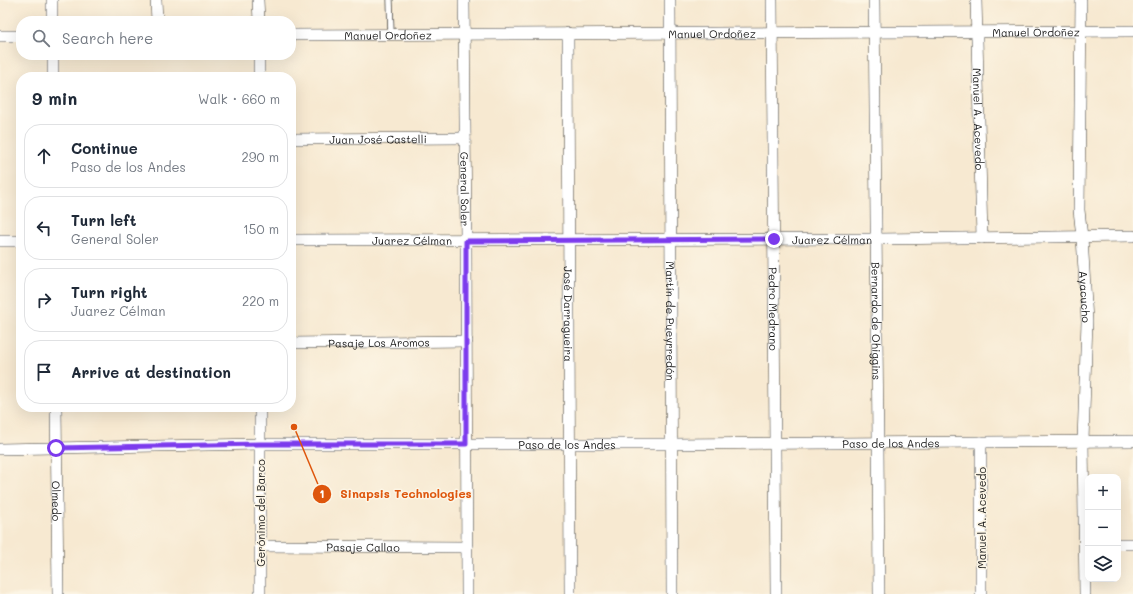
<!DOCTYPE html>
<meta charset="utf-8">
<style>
:root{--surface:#fff;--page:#f6f6f7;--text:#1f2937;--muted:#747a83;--line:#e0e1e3}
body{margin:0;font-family:Mali,sans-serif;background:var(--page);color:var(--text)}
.controls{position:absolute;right:12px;bottom:12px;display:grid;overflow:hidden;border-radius:8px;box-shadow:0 4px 16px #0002}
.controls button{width:36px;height:36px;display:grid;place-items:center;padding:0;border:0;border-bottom:1px solid var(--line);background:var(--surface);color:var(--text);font:20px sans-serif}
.stop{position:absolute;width:12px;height:12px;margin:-9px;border:3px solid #7c3aed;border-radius:50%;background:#fff}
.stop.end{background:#7c3aed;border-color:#fff;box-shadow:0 1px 4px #0008}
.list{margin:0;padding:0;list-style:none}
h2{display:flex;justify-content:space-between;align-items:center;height:52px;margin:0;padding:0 16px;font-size:17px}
h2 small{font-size:13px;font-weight:400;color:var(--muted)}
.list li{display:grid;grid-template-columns:26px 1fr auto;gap:12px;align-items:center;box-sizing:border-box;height:64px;margin:0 8px 8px;padding:0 8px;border:1px solid var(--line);border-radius:16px}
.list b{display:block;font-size:15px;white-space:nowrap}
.list p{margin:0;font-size:13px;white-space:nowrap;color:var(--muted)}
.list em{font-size:13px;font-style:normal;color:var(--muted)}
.icon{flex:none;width:22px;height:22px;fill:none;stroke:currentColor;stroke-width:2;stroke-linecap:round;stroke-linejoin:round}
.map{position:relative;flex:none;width:1133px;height:594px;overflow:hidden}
.search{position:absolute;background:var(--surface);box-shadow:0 4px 16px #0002;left:16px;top:16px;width:280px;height:44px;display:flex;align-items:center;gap:10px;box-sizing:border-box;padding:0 14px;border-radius:16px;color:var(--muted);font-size:15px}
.panel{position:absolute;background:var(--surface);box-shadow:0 4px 16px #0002;left:16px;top:72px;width:280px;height:340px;border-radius:16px}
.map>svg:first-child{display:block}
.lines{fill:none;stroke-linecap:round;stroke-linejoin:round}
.lane-casing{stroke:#3d3b37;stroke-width:7}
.street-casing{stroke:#3d3b37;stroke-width:12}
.lane{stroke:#fff;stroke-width:5.5}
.street{stroke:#fff;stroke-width:11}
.route{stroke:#7c3aed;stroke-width:5}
.labels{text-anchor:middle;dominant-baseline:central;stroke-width:3;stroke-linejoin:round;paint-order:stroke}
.street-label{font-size:11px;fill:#1c1c1c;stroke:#fcf5e5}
.leader{fill:none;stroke:#de560d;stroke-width:1.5}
.callout-dot{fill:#de560d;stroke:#fcf5e5;stroke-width:1.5}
.mark-label{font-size:12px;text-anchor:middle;font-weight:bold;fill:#fff}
.callout-label{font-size:12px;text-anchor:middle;font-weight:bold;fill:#de560d;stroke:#fcf5e5;stroke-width:3;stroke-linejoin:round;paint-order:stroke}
</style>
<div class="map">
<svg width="1133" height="594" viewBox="0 0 1133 594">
<rect width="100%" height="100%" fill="#fcf5e5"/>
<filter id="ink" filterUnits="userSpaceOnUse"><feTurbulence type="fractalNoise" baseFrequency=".025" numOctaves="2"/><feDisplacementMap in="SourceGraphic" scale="8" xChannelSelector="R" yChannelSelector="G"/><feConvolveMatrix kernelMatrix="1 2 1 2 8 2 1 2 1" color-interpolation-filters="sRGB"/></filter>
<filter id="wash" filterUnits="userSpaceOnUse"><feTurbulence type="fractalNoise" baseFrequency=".012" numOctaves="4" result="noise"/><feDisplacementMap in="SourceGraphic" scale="16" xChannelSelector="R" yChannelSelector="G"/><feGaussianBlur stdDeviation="0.9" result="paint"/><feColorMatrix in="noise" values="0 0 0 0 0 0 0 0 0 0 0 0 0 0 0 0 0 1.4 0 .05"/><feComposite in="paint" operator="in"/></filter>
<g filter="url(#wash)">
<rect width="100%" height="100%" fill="#f7e9d1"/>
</g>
<g filter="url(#ink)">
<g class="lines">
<defs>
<path id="lane" d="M 390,0 L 391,34"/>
<g id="street">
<path d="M 52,0 L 52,21"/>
<path d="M 156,0 L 157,21"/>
<path d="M 258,0 L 259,21"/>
<path id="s1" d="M 464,0 L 466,241 L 467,594"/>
<path id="s2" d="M 670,0 L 672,594"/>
<path id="s3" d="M 772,0 L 776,594"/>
<path id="s4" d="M 874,0 L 878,442 L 879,594"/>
<path id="s5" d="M 976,0 L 982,238"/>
<path id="s6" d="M 1081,0 L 1079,210 L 1082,237 L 1087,321 L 1083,441 L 1085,594"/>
<path id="s7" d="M 568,33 L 570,594"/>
<path id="s8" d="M 291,35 L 1133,31"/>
<path d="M 0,36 L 21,36"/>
<path d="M 53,55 L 53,77"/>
<path d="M 259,77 L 259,55"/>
<path id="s9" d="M 291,139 L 465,138"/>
<path id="s10" d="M 291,240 L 877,239 L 1133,236"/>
<path d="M 0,241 L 21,241"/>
<path id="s11" d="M 291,343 L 467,341"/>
<path id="s12" d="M 56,407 L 58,594"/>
<path d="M 260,407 L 260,594"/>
<path d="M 981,442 L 981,594"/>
<path id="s13" d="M 0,449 L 260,444 L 672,444 L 1133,441"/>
<path d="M 1118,544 L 1133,544"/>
<path id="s14" d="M 260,546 L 467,547"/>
</g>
</defs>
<use href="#lane" class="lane-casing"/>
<use href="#street" class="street-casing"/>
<use href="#lane" class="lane"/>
<use href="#street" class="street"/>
</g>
</g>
<g class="lines" filter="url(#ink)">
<path class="route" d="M 56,448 L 260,444 L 466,444 L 466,241 L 774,239"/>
</g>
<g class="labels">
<g class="street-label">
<text stroke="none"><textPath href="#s8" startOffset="745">Manuel Ordoñez</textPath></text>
<text stroke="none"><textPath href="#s8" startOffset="421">Manuel Ordoñez</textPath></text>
<text stroke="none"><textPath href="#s8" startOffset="97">Manuel Ordoñez</textPath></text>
<text stroke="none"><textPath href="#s5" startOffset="119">Manuel A. Acevedo</textPath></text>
<text stroke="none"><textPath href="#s9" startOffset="87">Juan José Castelli</textPath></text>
<text stroke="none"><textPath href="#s1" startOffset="189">General Soler</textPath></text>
<text stroke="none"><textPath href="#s10" startOffset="541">Juarez Célman</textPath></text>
<text stroke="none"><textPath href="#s10" startOffset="121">Juarez Célman</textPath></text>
<text stroke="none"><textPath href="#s6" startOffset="297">Ayacucho</textPath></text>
<text stroke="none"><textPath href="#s3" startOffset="309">Pedro Medrano</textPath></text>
<text stroke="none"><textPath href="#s7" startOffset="281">José Darragueira</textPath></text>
<text stroke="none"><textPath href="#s2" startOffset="321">Martín de Pueyrredón</textPath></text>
<text stroke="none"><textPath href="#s4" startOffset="321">Bernardo de Ohiggins</textPath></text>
<text stroke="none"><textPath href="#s11" startOffset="88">Pasaje Los Aromos</textPath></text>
<text stroke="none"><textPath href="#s13" startOffset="891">Paso de los Andes</textPath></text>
<text stroke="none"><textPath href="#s13" startOffset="567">Paso de los Andes</textPath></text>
<text stroke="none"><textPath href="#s12" startOffset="94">Olmedo</textPath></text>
<text transform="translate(260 513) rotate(-90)">Gerónimo del Barco</text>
<text transform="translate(981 518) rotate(-90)">Manuel A. Acevedo</text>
<text stroke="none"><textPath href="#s14" startOffset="103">Pasaje Callao</textPath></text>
</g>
</g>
<path class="leader" d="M294 427L322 494"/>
<g class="callout-dot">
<circle cx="294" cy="427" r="4"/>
<circle cx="322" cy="494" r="10"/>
</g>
<g class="mark-label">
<text x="322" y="498">1</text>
</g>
<g class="callout-label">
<text x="406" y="498">Sinapsis Technologies</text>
</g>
</svg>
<div class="controls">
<button>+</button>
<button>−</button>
<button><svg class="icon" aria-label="layers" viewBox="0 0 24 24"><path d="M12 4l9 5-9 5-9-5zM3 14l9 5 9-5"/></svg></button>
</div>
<div class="stop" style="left:56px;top:448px"></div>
<div class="stop end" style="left:774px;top:239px"></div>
<div class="search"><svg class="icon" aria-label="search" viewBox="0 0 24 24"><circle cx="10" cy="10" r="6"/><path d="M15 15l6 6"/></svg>Search here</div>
<section class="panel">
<h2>9 min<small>Walk · 660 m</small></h2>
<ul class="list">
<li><svg class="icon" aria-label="ahead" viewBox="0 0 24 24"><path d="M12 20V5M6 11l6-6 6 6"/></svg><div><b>Continue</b><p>Paso de los Andes</p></div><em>290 m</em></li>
<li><svg class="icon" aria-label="left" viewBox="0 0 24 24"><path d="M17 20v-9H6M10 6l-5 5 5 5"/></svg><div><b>Turn left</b><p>General Soler</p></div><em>150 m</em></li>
<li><svg class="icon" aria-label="right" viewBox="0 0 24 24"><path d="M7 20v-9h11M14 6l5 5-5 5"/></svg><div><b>Turn right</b><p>Juarez Célman</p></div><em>220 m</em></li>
<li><svg class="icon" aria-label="arrive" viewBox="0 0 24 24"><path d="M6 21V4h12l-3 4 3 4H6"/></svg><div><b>Arrive at destination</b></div></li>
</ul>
</section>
</div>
